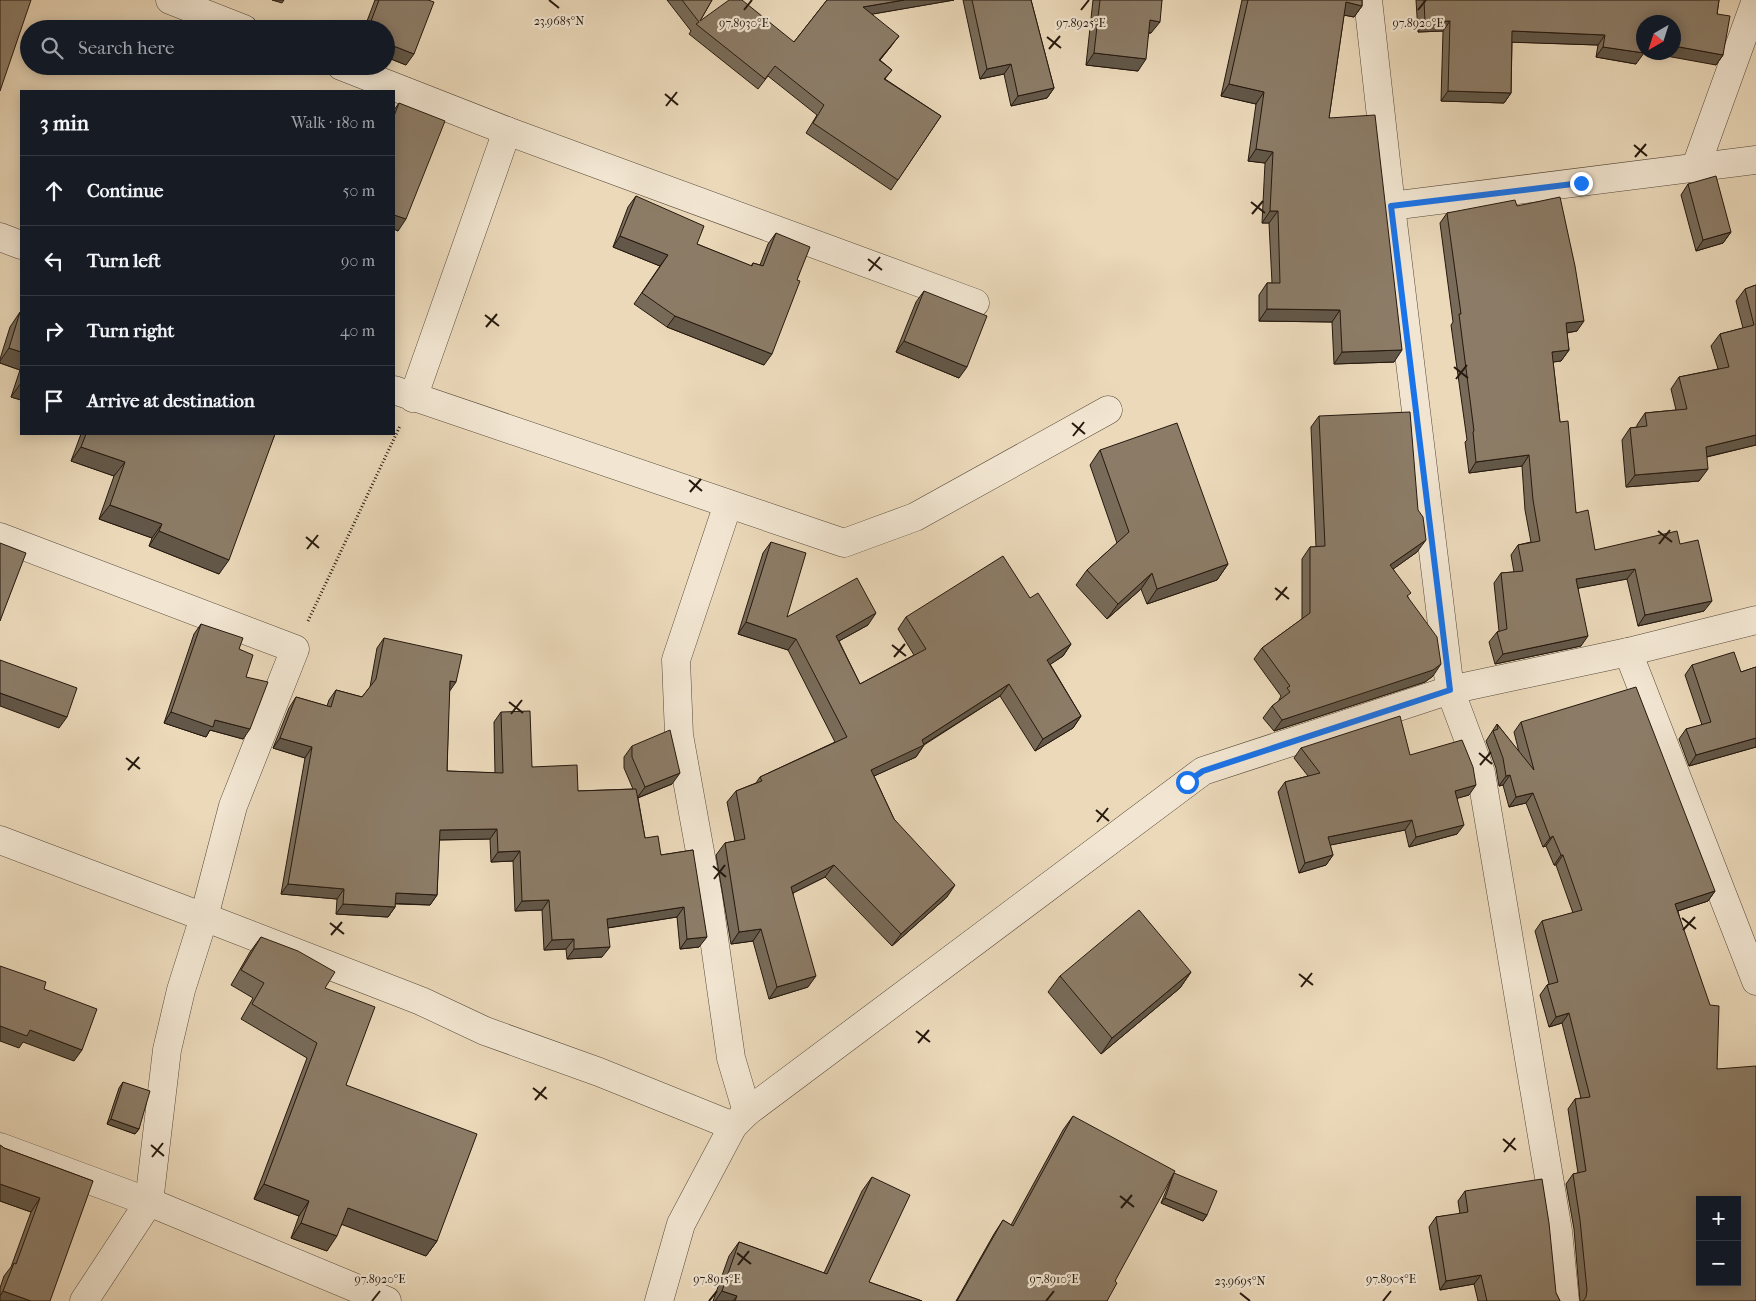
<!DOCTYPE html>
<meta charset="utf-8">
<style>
:root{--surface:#171b24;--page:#20242c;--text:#f1f3f6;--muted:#9ea1a6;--line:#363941}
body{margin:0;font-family:"IM FELL French Canon",serif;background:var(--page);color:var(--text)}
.controls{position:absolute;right:15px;bottom:15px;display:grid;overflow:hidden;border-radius:0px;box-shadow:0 2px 12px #0003}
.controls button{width:45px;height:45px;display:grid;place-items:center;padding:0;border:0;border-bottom:1px solid var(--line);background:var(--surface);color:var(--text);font:25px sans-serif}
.compass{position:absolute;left:1636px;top:15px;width:45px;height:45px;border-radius:50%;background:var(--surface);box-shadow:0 2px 12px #0003;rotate:219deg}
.stop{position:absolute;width:15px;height:15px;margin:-11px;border:4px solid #1a73e8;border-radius:50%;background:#fff}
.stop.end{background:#1a73e8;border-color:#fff;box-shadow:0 1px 5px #0008}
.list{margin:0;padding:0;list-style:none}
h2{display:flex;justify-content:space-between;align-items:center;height:65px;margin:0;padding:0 20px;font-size:21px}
h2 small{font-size:16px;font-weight:400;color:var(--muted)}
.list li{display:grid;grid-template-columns:32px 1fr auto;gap:15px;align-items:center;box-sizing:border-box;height:70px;padding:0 20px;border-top:1px solid var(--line)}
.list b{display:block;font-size:19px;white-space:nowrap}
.list em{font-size:16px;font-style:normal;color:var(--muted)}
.icon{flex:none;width:28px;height:28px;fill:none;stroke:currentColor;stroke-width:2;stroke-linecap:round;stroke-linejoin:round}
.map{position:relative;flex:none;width:1756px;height:1301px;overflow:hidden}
.search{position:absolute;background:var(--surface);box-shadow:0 2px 12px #0003;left:20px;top:20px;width:375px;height:55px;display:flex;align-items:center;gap:12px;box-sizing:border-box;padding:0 18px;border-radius:28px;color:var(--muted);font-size:19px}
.panel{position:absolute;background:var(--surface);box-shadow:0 2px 12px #0003;left:20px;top:90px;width:375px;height:345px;border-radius:0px}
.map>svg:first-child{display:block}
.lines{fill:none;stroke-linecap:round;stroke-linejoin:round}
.street-casing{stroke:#564839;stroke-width:29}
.path{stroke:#25180e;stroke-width:3;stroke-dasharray:1 2.5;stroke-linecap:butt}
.street{stroke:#f2e6d2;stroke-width:28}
.wall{fill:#786b59;stroke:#25180e}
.shaded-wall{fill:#625748;stroke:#25180e}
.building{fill:#8c7c67;stroke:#25180e;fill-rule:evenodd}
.route{stroke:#1a73e8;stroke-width:6}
.ticks{fill:none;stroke:#25180e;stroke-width:2}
.ticks-label{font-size:12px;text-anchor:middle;fill:#25180e;stroke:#f2e6d2;stroke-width:4.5;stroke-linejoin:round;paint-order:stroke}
</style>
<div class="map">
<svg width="1756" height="1301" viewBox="0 0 1756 1301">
<rect width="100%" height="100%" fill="#ebd9ba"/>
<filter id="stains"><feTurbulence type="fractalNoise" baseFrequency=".004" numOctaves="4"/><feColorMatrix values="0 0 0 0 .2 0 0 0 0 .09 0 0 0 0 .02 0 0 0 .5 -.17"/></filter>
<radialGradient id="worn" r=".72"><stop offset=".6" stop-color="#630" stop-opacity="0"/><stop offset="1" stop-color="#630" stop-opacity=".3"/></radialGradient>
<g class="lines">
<defs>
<g id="street">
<path d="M 170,0 L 244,29"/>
<path d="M 1368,0 L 1391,206 L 1450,690 L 1481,773 L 1558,1231 L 1565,1301"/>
<path d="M 341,66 L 507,131 L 975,303"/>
<path d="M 1695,169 L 1756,0"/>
<path d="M 1391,206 L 1756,160"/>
<path d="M 0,237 L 21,245"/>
<path d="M 394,390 L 844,543 L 915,517 L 1108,410"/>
<path d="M 413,398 L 507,131"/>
<path d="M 728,504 L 676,660 L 679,735 L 708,896 L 731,1058 L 747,1112"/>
<path d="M 0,537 L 295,649 L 233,806 L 204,917 L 421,1001 L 485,1031 L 599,1072 L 733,1126"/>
<path d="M 1628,652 L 1756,981"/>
<path d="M 0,840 L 204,917 L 181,990 L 167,1050 L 149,1202 L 84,1301"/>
<path d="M 0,1147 L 149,1202 L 387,1301"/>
<path d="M 659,1301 L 681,1224 L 733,1126 L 747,1112 L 1203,771 L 1450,690 L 1628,652 L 1756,620"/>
</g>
</defs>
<use href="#street" class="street-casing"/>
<path class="path" d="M 308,621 L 400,426"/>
<use href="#street" class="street"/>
</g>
<g class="wall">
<path d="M 375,0 L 428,0 L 406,65 L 386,57 L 386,29 L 364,29 Z"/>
<path d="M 667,0 L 712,0 L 700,21 L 794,42 L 827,0 L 954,0 L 872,14 L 892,45 L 880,60 L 892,70 L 885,79 L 941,116 L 891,190 L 806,133 L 817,115 L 768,76 L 758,89 L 689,34 L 691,31 Z"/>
<path d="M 963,0 L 1031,0 L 1054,88 L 1047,98 L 1011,106 L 1004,74 L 980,79 Z"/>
<path d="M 1093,0 L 1162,0 L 1151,33 L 1149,33 L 1138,71 L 1086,65 Z"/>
<path d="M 1242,0 L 1362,0 L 1362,6 L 1354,17 L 1344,15 L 1329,118 L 1394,362 L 1334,364 L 1332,322 L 1259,321 L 1259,295 L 1267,283 L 1272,283 L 1269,223 L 1262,223 L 1265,163 L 1248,161 L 1256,104 L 1221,96 Z"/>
<path d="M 1416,0 L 1719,0 L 1717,14 L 1723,55 L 1716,65 L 1644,22 L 1636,64 L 1596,57 L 1598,45 L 1512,42 L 1511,93 L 1504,103 L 1441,101 L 1443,31 L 1418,32 Z"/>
<path d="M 399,103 L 398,231 L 394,229 L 394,110 Z"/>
<path d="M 1688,184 L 1731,232 L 1723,243 L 1696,251 L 1681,195 Z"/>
<path d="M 636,196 L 697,244 L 751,266 L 753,263 L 760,265 L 768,244 L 776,233 L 764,365 L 667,327 L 634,304 L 660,266 L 613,247 L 628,207 Z"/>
<path d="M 1517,206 L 1577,331 L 1567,333 L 1569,350 L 1561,361 L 1553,362 L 1560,422 L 1576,513 L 1595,550 L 1680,544 L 1704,611 L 1638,626 L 1627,579 L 1578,588 L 1581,646 L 1495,664 L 1489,642 L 1497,632 L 1499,631 L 1494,583 L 1501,573 L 1514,572 L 1511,555 L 1518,545 L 1531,542 L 1525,510 L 1522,466 L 1469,473 L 1465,442 L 1467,440 L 1451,325 L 1453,322 L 1440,223 L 1447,213 Z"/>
<path d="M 1756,285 L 1756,445 L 1707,457 L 1699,481 L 1626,487 L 1622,440 L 1630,428 L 1637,427 L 1637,425 L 1645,413 L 1676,410 L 1671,389 L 1679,377 L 1718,369 L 1711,346 L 1720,334 L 1743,328 L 1736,301 L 1745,289 Z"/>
<path d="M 924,291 L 959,378 L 896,352 L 916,302 Z"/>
<path d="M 20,312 L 21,312 L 21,400 L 11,397 L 20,370 L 0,363 L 0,359 L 10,327 Z"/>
<path d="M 1319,416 L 1417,552 L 1393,569 L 1408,597 L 1433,676 L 1425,682 L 1274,731 L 1263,718 L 1272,706 L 1279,701 L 1279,700 L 1281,696 L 1254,659 L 1262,648 L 1302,619 L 1302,559 L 1310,547 L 1316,547 L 1311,427 Z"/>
<path d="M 81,434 L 275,434 L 219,574 L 149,546 L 152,538 L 99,519 L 114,476 L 71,461 Z"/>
<path d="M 1100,450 L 1228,564 L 1217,580 L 1147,604 L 1141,589 L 1107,619 L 1076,585 L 1087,570 L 1117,543 L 1090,465 Z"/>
<path d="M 771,542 L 787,617 L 868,625 L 839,641 L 860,684 L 914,655 L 898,629 L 906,617 L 1030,598 L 1071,644 L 1063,656 L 1050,664 L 1081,716 L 1073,728 L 1035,751 L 1000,696 L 924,745 L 916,757 L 874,776 L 894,819 L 947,897 L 892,946 L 825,877 L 793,893 L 808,987 L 769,999 L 753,941 L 731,944 L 716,855 L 725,843 L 735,841 L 727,802 L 736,791 L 756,783 L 760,777 L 835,742 L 788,650 L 738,634 L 763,553 Z"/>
<path d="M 201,624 L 239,649 L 246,677 L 243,739 L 210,730 L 206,737 L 164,723 L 194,634 Z"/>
<path d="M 384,638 L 449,692 L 447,771 L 495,773 L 494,722 L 501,712 L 532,767 L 578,791 L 633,789 L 624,768 L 624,757 L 632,746 L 672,784 L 638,798 L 645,838 L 661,855 L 693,850 L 699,947 L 680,949 L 677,917 L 608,928 L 602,957 L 567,959 L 566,949 L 544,950 L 542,910 L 515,911 L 513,861 L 491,862 L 490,839 L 439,840 L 437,895 L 430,905 L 395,904 L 395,907 L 388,917 L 336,914 L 337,899 L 281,894 L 305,758 L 273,748 L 289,708 L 296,697 L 327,706 L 329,700 L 336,690 L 362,697 L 370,687 L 377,648 Z"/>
<path d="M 1692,665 L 1741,672 L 1756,667 L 1756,748 L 1756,747 L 1689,766 L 1679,739 L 1686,729 L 1702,725 L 1685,675 Z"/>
<path d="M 1521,722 L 1715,891 L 1708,901 L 1678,911 L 1717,1069 L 1756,1301 L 1580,1301 L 1574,1229 L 1566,1184 L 1573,1174 L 1578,1173 L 1568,1109 L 1575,1099 L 1581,1098 L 1562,1023 L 1549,1027 L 1540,995 L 1547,985 L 1549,984 L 1535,931 L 1542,921 L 1573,913 L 1556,865 L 1554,865 L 1546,846 L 1543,847 L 1526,803 L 1509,807 L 1503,785 L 1499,786 L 1496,768 L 1486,741 L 1497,724 L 1519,752 L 1514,732 Z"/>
<path d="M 1301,748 L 1410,755 L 1469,795 L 1457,798 L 1457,834 L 1409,847 L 1405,830 L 1330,845 L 1333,855 L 1326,865 L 1299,873 L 1278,792 L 1285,782 L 1308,776 L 1294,758 Z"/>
<path d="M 261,937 L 325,988 L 346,1085 L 437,1241 L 426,1256 L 342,1224 L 327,1251 L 291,1238 L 299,1216 L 254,1199 L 307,1058 L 241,1019 L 253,998 L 231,985 L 250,952 Z"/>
<path d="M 1191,972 L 1180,988 L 1101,1054 L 1048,992 L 1060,976 Z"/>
<path d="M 123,1082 L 139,1129 L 135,1134 L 107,1124 L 119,1088 Z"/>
<path d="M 1073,1116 L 1115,1281 L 1107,1301 L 956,1301 L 994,1234 L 1003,1220 L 1011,1225 L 1063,1130 Z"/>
<path d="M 0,1145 L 4,1148 L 93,1181 L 0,1301 L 0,1288 L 4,1276 L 11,1267 L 31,1212 L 0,1201 Z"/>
<path d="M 1174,1173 L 1207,1215 L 1203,1221 L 1161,1203 L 1171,1179 Z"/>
<path d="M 872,1177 L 869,1282 L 922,1301 L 713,1301 L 729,1256 L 739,1242 L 824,1273 L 862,1191 Z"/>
<path d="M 1465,1191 L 1556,1293 L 1560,1301 L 1478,1301 L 1474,1284 L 1440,1290 L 1429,1227 L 1436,1217 L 1460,1214 L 1458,1201 Z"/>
</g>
<g class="shaded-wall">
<path d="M 272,0 L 284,0 L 282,3 Z"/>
<path d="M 904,0 L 954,0 L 856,17 L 863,7 Z"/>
<path d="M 1346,2 L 1362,6 L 1354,17 L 1338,14 Z"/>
<path d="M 1150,20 L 1160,22 L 1151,33 L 1142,32 Z"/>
<path d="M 1450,21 L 1443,31 L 1418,32 L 1425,22 Z"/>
<path d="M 1512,31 L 1605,35 L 1598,45 L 1505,42 Z"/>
<path d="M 899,36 L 892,45 L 872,70 L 879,60 Z"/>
<path d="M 386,43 L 414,54 L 406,65 L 386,57 Z"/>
<path d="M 1674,46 L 1723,55 L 1716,65 L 1644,52 L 1674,52 Z"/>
<path d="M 1603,47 L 1644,53 L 1636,64 L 1596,57 Z"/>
<path d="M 1094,53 L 1146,59 L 1138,71 L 1086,65 Z"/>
<path d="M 1011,64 L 1004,74 L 980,79 L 987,69 Z"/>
<path d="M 1229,84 L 1264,92 L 1256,104 L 1221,96 Z"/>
<path d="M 1054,88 L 1047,98 L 1011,106 L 1018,96 Z"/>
<path d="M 1448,91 L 1511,93 L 1504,103 L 1441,101 Z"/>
<path d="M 1256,149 L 1273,152 L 1265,163 L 1248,161 Z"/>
<path d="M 1270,211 L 1278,211 L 1269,223 L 1262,223 Z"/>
<path d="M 394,215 L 406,219 L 398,231 L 394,229 Z"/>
<path d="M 1731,232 L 1723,243 L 1696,251 L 1703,240 Z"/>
<path d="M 620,236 L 668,255 L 660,266 L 613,247 Z"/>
<path d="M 1267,309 L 1340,310 L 1332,322 L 1259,321 Z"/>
<path d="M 675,316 L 772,354 L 764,365 L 667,327 Z"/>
<path d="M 1584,321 L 1577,331 L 1558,334 L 1566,323 Z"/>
<path d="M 904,341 L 967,367 L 959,378 L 896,352 Z"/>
<path d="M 9,348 L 21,352 L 21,367 L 20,370 L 0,363 L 0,361 Z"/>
<path d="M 1402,350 L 1394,362 L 1334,364 L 1342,352 Z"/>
<path d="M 1569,350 L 1561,361 L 1545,363 L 1552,352 Z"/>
<path d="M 21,383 L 21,400 L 11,397 Z"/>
<path d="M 1756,435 L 1756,445 L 1697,459 L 1706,447 Z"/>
<path d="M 81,447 L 125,462 L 114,476 L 71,461 Z"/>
<path d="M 1529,455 L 1522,466 L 1469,473 L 1476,462 Z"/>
<path d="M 1708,469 L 1699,481 L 1626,487 L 1635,475 Z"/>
<path d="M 110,505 L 162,524 L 152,538 L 99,519 Z"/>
<path d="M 159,531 L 229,560 L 219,574 L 149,546 Z"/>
<path d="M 1426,540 L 1417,552 L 1382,577 L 1390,565 Z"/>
<path d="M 1228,564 L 1217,580 L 1147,604 L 1157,589 Z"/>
<path d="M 1635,569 L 1627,579 L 1569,590 L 1576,579 Z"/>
<path d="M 1152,573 L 1141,589 L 1107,619 L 1118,604 Z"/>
<path d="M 1712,601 L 1704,611 L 1638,626 L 1645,615 Z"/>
<path d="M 876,613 L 868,625 L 828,647 L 836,636 Z"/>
<path d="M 746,622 L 796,639 L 788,650 L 738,634 Z"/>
<path d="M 1588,636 L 1581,646 L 1495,664 L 1503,654 Z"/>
<path d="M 1071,644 L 1063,656 L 1039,672 L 1047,660 Z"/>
<path d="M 1441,664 L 1433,676 L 1425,682 L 1274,731 L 1282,720 Z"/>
<path d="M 450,681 L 456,682 L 449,692 Z"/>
<path d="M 1009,684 L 1000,696 L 921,746 L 924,745 L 916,757 L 863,781 L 871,770 L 922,740 Z"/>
<path d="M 0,693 L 67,717 L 59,728 L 0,706 Z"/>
<path d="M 171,712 L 215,720 L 250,729 L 243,739 L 210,730 L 206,737 L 164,723 Z"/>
<path d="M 1081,716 L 1073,728 L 1035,751 L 1043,739 Z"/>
<path d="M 280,738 L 312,747 L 305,758 L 273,748 Z"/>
<path d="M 1756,738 L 1756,747 L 1689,766 L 1696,755 Z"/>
<path d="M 680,773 L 672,784 L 637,798 L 645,787 Z"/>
<path d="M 1510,775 L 1503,785 L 1499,786 L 1506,776 Z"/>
<path d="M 1476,785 L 1469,795 L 1448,801 L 1455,791 Z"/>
<path d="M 1533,793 L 1526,803 L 1509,807 L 1516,797 Z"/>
<path d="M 1412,820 L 1405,830 L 1321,847 L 1328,837 Z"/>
<path d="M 1464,825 L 1457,834 L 1409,847 L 1416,837 Z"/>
<path d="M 497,829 L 490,839 L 433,840 L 440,830 Z"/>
<path d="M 1553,836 L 1546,846 L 1543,847 L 1550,838 Z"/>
<path d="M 520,851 L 513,861 L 491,862 L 498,852 Z"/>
<path d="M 1333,855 L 1326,865 L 1299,873 L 1305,863 Z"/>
<path d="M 1561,855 L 1563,855 L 1556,865 L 1554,865 Z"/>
<path d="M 834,865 L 825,877 L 783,898 L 791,887 Z"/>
<path d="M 288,884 L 344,889 L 337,899 L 281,894 Z"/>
<path d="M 955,885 L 947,897 L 892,946 L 901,934 Z"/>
<path d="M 1715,891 L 1708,901 L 1668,914 L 1675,904 Z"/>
<path d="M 396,893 L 437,895 L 430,905 L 389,903 Z"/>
<path d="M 549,900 L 542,910 L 515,911 L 522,901 Z"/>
<path d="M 343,904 L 395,907 L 388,917 L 336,914 Z"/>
<path d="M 684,907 L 677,917 L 600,929 L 607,919 Z"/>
<path d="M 761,929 L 753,941 L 731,944 L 739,932 Z"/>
<path d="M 707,937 L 699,947 L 680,949 L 687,939 Z"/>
<path d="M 574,939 L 566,949 L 544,950 L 552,940 Z"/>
<path d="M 610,947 L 602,957 L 567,959 L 574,949 Z"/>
<path d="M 1191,972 L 1180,988 L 1101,1054 L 1112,1038 Z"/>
<path d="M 816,976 L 808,987 L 769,999 L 777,987 Z"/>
<path d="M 1569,1013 L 1562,1023 L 1549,1027 L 1556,1017 Z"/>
<path d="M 0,1026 L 30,1030 L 82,1050 L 74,1061 L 23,1042 L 19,1048 L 0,1041 Z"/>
<path d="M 111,1119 L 139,1129 L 135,1134 L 107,1124 Z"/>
<path d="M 0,1184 L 40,1198 L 31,1212 L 0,1201 Z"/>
<path d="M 264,1184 L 309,1201 L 299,1216 L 254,1199 Z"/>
<path d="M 1165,1198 L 1207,1215 L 1203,1221 L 1161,1203 Z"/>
<path d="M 348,1208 L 437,1241 L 426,1256 L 338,1223 Z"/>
<path d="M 301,1223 L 337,1236 L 327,1251 L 291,1238 Z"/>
<path d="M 1481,1275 L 1474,1284 L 1440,1290 L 1446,1281 Z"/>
<path d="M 3,1291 L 31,1301 L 0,1301 L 0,1296 Z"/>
<path d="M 722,1291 L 737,1296 L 733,1301 L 715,1301 Z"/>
</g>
<g class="building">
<path d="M 0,0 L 31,0 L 0,91 Z"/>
<path d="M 379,0 L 428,0 L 434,2 L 414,54 L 386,43 L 386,29 L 368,29 Z"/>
<path d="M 682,0 L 712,0 L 700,21 L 729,0 L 742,0 L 794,42 L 827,0 L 904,0 L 863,7 L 899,36 L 879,60 L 892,70 L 884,79 L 941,116 L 898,180 L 813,123 L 824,105 L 775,66 L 765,79 L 696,24 L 699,22 Z"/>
<path d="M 972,0 L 1031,0 L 1054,88 L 1018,96 L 1011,64 L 987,69 Z"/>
<path d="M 1100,0 L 1162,0 L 1160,22 L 1150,20 L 1146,59 L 1094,53 Z"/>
<path d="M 1248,0 L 1362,0 L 1362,6 L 1346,2 L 1329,118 L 1375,115 L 1402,350 L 1342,352 L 1340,310 L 1267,309 L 1267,283 L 1280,283 L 1278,211 L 1270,211 L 1273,152 L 1256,149 L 1264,92 L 1229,84 Z"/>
<path d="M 1424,0 L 1719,0 L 1717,14 L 1730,16 L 1723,55 L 1674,46 L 1674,22 L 1644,22 L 1644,53 L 1603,47 L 1605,35 L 1512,31 L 1511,93 L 1448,91 L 1450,21 L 1425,22 Z"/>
<path d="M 399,103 L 445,121 L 406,219 L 394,215 L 394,116 Z"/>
<path d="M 1716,176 L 1731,232 L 1703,240 L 1688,184 Z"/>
<path d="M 636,196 L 704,226 L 697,244 L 752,266 L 753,263 L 763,266 L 776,233 L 810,247 L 797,280 L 800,281 L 772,354 L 675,316 L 642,293 L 668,255 L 620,236 Z"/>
<path d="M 1560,197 L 1575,266 L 1584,321 L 1566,323 L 1569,350 L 1552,352 L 1560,422 L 1568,421 L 1576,513 L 1588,510 L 1595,550 L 1677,531 L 1680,544 L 1698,540 L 1712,601 L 1645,615 L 1635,569 L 1576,579 L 1588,636 L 1503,654 L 1497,632 L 1507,629 L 1501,573 L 1523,571 L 1518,545 L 1540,541 L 1533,500 L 1529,455 L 1476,462 L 1473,432 L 1474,431 L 1459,314 L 1461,314 L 1447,213 L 1515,200 L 1517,206 Z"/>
<path d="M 1756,285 L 1756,435 L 1706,447 L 1708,469 L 1635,475 L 1630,428 L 1647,426 L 1645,413 L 1687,409 L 1679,377 L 1729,367 L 1720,334 L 1754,325 L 1745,289 Z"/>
<path d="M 924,291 L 987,316 L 967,367 L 904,341 Z"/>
<path d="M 20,312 L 21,312 L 21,352 L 9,348 Z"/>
<path d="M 1410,412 L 1418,510 L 1423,517 L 1426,540 L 1390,565 L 1411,593 L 1407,596 L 1437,637 L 1441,664 L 1433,670 L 1282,720 L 1272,706 L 1290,692 L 1287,688 L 1290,686 L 1262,648 L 1310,613 L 1310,547 L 1325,546 L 1319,416 Z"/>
<path d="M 1177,423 L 1228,564 L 1157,589 L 1152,573 L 1118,604 L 1087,570 L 1129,532 L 1100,450 Z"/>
<path d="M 86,434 L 275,434 L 229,560 L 159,531 L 162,524 L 110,505 L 125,462 L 81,447 Z"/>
<path d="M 771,542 L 806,553 L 787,617 L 857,578 L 876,613 L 836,636 L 860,684 L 926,649 L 906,617 L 1003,556 L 1030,598 L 1038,593 L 1071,644 L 1047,660 L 1081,716 L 1043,739 L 1009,684 L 922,740 L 924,745 L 871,770 L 894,819 L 955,885 L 901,934 L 834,865 L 791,887 L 816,976 L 777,987 L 761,929 L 739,932 L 725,843 L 745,839 L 736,791 L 762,781 L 760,777 L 847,737 L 796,639 L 746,622 Z"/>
<path d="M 0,543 L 26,553 L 0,621 Z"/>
<path d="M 201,624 L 243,638 L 239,649 L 253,655 L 246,677 L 268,682 L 250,729 L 215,720 L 213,727 L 171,712 Z"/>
<path d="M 384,638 L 462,655 L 456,682 L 450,681 L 447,771 L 503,773 L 501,712 L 530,711 L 532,767 L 577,765 L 578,791 L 636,789 L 645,838 L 658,836 L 661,855 L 693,850 L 707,937 L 687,939 L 684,907 L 607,919 L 610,947 L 574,949 L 574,939 L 552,940 L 549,900 L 522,901 L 520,851 L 498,852 L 497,829 L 440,830 L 437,895 L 396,893 L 395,907 L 343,904 L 344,889 L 288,884 L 312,747 L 280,738 L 296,697 L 331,707 L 336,690 L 362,697 L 376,679 Z"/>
<path d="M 1734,652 L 1741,672 L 1756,667 L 1756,738 L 1696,755 L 1686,729 L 1711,722 L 1692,665 Z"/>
<path d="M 0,660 L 77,688 L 67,717 L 0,693 Z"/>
<path d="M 1636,687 L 1715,891 L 1675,904 L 1710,1005 L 1719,1006 L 1717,1069 L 1756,1066 L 1756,1301 L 1583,1301 L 1586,1297 L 1587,1290 L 1580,1220 L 1573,1174 L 1586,1171 L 1575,1099 L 1590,1097 L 1569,1013 L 1556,1017 L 1547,985 L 1558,982 L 1542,921 L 1582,910 L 1563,855 L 1561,855 L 1553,836 L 1550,838 L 1533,793 L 1516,797 L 1510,775 L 1506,776 L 1503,758 L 1493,731 L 1498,729 L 1497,724 L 1534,770 L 1521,722 ZM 1700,1200 L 1737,1200 L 1737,1282 L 1700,1282 Z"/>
<path d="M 1400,716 L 1410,755 L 1462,740 L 1473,767 L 1476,785 L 1455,791 L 1464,825 L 1416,837 L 1412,820 L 1328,837 L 1333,855 L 1305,863 L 1285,782 L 1320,773 L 1301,748 Z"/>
<path d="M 670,730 L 680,773 L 645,787 L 632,757 L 632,746 Z"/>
<path d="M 1139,910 L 1191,972 L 1112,1038 L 1060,976 Z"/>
<path d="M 261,937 L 298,951 L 335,972 L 325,988 L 375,1007 L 346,1085 L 477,1134 L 437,1241 L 348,1208 L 337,1236 L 301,1223 L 309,1201 L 264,1184 L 317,1043 L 252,1004 L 264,983 L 241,970 Z"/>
<path d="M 0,966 L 46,982 L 44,989 L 97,1009 L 82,1050 L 30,1030 L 27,1036 L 0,1026 Z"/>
<path d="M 123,1082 L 150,1091 L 139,1129 L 111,1119 Z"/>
<path d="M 1073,1116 L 1175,1171 L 1115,1281 L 1117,1283 L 1107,1301 L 957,1301 L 1003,1220 L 1013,1226 Z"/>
<path d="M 0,1145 L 4,1148 L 93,1181 L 50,1301 L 31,1301 L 3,1291 L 14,1263 L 16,1264 L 40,1198 L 0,1184 Z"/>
<path d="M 1174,1173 L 1217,1191 L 1207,1215 L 1165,1198 Z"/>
<path d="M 872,1177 L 910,1195 L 869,1282 L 922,1301 L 735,1301 L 737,1296 L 722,1291 L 739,1242 L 827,1274 Z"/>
<path d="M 1542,1179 L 1549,1223 L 1556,1293 L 1560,1301 L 1487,1301 L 1481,1275 L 1446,1281 L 1436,1217 L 1468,1212 L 1465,1191 Z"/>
</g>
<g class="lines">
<path class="route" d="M 1187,782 L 1203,771 L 1450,690 L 1391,206 L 1581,183"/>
</g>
<path class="ticks" d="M 549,0 L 559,8M 744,10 L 752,0M 1081,10 L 1089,0M 1418,10 L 1426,0M 1047,37 L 1061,48M 1049,49 L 1060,36M 665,94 L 678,105M 666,106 L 677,92M 1634,145 L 1647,156M 1635,157 L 1646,144M 1251,202 L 1265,213M 1252,214 L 1263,201M 868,259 L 882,270M 869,271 L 880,257M 485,315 L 499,326M 486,327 L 497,314M 1454,367 L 1468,378M 1456,379 L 1467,365M 1072,423 L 1085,434M 1073,436 L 1084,422M 689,480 L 702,491M 690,492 L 701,479M 1658,531 L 1672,542M 306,537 L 319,548M 1659,544 L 1670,530M 307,549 L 318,535M 1275,588 L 1289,599M 1276,600 L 1287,587M 892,645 L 906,656M 894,657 L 905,644M 509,702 L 523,713M 511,714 L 522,700M 1479,753 L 1492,764M 126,758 L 140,769M 1480,765 L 1491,752M 128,770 L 139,757M 1096,810 L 1109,821M 1097,822 L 1108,808M 713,866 L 726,877M 714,879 L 725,865M 1682,918 L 1696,929M 330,923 L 344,934M 1683,930 L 1695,917M 331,935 L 342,922M 1299,974 L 1313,985M 1301,987 L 1312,973M 916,1031 L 930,1042M 918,1043 L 929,1030M 533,1088 L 547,1099M 535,1100 L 546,1087M 1503,1139 L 1516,1150M 151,1145 L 164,1156M 1504,1152 L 1515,1138M 152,1157 L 163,1143M 1120,1196 L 1134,1207M 1121,1208 L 1132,1195M 737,1253 L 751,1264M 738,1265 L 749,1251M 1240,1293 L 1250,1301M 372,1301 L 380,1291M 709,1301 L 717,1291M 1046,1301 L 1054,1291M 1383,1301 L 1391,1291"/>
<g class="ticks-label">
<text x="559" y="25">23.9685°N</text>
<text x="744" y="27">97.8930°E</text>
<text x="1081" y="27">97.8925°E</text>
<text x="1418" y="27">97.8920°E</text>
<text x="380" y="1283">97.8920°E</text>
<text x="717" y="1283">97.8915°E</text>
<text x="1054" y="1283">97.8910°E</text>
<text x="1391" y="1283">97.8905°E</text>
<text x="1240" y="1285">23.9695°N</text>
</g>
<rect width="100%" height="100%" filter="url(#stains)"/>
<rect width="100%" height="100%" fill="url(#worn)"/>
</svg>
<div class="controls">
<button>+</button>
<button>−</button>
</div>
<svg class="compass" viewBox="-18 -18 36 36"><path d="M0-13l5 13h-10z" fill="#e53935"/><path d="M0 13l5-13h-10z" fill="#9ea1a6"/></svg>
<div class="stop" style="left:1187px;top:782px"></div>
<div class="stop end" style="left:1581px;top:183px"></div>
<div class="search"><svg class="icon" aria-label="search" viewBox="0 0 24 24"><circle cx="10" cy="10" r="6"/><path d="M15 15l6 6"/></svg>Search here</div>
<section class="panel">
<h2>3 min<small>Walk · 180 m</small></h2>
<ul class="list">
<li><svg class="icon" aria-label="ahead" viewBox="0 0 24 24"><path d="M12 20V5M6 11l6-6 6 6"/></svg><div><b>Continue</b></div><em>50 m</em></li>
<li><svg class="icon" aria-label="left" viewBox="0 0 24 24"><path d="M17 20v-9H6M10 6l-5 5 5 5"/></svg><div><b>Turn left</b></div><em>90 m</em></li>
<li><svg class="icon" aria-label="right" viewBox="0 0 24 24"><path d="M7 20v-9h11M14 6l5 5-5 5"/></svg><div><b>Turn right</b></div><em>40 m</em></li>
<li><svg class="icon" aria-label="arrive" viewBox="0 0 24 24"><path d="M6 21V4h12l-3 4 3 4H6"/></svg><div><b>Arrive at destination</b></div></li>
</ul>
</section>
</div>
